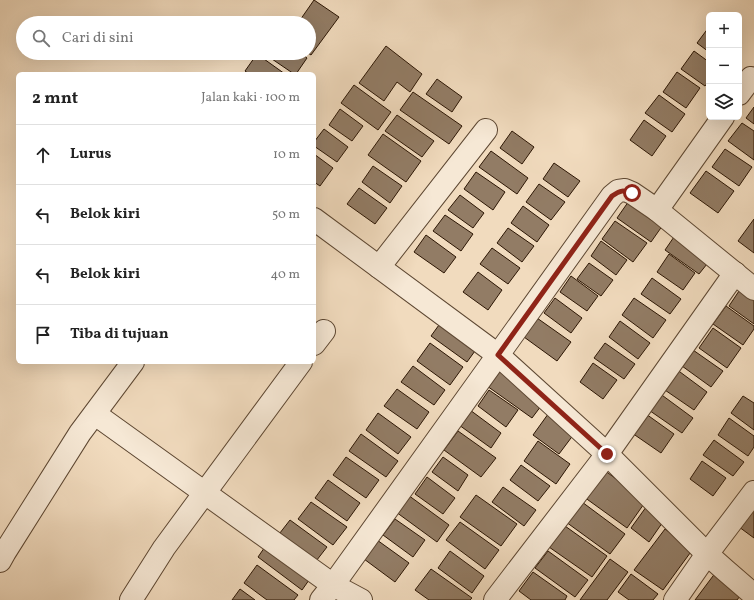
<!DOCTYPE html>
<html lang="id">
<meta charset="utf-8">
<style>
:root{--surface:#fff;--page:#f6f6f6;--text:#222;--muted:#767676;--line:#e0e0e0}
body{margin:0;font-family:Vollkorn,serif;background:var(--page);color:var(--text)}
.controls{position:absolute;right:12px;top:12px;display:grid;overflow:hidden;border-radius:6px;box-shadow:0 4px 16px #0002}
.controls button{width:36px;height:36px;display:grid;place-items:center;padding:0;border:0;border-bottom:1px solid var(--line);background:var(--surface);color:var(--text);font:20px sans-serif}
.stop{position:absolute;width:12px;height:12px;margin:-9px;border:3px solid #8f2418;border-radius:50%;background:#fff}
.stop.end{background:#8f2418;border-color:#fff;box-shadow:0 1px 4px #0008}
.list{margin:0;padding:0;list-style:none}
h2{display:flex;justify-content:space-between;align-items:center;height:52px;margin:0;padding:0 16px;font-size:17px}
h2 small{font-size:13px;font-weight:400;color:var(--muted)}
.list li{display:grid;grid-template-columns:26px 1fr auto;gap:12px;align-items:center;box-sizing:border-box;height:60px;padding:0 16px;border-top:1px solid var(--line)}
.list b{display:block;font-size:15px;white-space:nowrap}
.list em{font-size:13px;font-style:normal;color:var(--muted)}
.icon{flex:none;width:22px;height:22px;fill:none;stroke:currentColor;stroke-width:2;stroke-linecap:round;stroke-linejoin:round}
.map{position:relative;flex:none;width:754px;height:600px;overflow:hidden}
.search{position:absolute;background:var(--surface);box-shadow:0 4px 16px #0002;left:16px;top:16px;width:300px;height:44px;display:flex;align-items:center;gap:10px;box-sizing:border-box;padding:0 14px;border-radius:22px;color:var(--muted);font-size:15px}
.panel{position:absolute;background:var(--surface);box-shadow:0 4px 16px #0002;left:16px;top:72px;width:300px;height:292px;border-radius:6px}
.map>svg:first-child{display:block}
.building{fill:#927c65;stroke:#2c1604}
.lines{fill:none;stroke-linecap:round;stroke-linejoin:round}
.minor-casing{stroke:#5d4732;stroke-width:24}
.minor{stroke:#f6e8d5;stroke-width:22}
.route{stroke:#8f2418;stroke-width:5}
</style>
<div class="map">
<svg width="754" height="600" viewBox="0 0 754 600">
<rect width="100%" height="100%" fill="#f1dbbe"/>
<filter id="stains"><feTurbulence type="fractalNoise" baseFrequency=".005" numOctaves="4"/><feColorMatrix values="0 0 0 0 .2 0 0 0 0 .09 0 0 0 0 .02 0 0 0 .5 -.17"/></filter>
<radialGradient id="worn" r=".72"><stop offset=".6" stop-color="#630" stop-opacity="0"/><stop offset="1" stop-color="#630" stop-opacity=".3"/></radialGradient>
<g class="building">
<path d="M 314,0 L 339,17 L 311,55 L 308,53 L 309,23 L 298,23 Z"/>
<path d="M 709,27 L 709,52 L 697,43 Z"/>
<path d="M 386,46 L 422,74 L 410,92 L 397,82 L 384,101 L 359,83 Z"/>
<path d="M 694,51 L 709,62 L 709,81 L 705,86 L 681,69 Z"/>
<path d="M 276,53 L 301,53 L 307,58 L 296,74 L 294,74 L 272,59 Z"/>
<path d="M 257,54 L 285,74 L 249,74 L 245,71 Z"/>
<path d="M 677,72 L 700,88 L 686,108 L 663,92 Z"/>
<path d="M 437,79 L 462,97 L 452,112 L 426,94 Z"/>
<path d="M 354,85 L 391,112 L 378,130 L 341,103 Z"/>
<path d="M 413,92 L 462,126 L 449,144 L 400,110 Z"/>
<path d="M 659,95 L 685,114 L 672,132 L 645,113 Z"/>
<path d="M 754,107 L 754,124 L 746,118 Z"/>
<path d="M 340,109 L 363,126 L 352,141 L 329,125 Z"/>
<path d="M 397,115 L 434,141 L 422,157 L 385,131 Z"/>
<path d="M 644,120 L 666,136 L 652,156 L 630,140 Z"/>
<path d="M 742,123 L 754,131 L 754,160 L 728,141 Z"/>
<path d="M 324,129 L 348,147 L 337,162 L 314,146 L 314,142 Z"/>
<path d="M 512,131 L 534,147 L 522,164 L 500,148 Z"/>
<path d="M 383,134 L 421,161 L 406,182 L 368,155 Z"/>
<path d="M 725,149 L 752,167 L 739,186 L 712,167 Z"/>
<path d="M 491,151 L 528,178 L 517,194 L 479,167 Z"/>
<path d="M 314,154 L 333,168 L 320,186 L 314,182 Z"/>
<path d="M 554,163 L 580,181 L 568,197 L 543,179 Z"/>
<path d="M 373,166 L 402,186 L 390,203 L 362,182 Z"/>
<path d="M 706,171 L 734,191 L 718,213 L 690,193 Z"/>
<path d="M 476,172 L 505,192 L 493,210 L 464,189 Z"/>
<path d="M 539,184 L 565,202 L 551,220 L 526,202 Z"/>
<path d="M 359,188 L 387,208 L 375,224 L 347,204 Z"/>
<path d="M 460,195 L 484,213 L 473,228 L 448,210 Z"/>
<path d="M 631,198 L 665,222 L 651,242 L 617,218 Z"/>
<path d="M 523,206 L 549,225 L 537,242 L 511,223 Z"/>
<path d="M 445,215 L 473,234 L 461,251 L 433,231 Z"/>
<path d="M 754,219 L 754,253 L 738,241 Z"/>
<path d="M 615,221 L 647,243 L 633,262 L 602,239 Z"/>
<path d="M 508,228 L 534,246 L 522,262 L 497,243 Z"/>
<path d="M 676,234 L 711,259 L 699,274 L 665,250 Z"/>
<path d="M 426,235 L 456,257 L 444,273 L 414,252 Z"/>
<path d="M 601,241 L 627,260 L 616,275 L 591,256 Z"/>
<path d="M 492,248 L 520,268 L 508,284 L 480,264 Z"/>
<path d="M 669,254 L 695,273 L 683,290 L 657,272 Z"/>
<path d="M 589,263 L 613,280 L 601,296 L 577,279 Z"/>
<path d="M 478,272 L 502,290 L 488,310 L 463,292 Z"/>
<path d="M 571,276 L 598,296 L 587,311 L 560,292 Z"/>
<path d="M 652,278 L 681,299 L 670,314 L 641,294 Z"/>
<path d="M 741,288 L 754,298 L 754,324 L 729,306 Z"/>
<path d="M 555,298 L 582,318 L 571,333 L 544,313 Z"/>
<path d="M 634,298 L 666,320 L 653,338 L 622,315 Z"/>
<path d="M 726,306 L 754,326 L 754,329 L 743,345 L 713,324 Z"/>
<path d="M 444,318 L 480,344 L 467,362 L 431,336 Z"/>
<path d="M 537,318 L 571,342 L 557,361 L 524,337 Z"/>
<path d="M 620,321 L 650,343 L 638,359 L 609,337 Z"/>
<path d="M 713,328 L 741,348 L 727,368 L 699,348 Z"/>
<path d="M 430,343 L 463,367 L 450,385 L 417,361 Z"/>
<path d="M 605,343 L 635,364 L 624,379 L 594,358 Z"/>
<path d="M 693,350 L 723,371 L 711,387 L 682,366 Z"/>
<path d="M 593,363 L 617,380 L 603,399 L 580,382 Z"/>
<path d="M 413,366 L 445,390 L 434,405 L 401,382 Z"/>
<path d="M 499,369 L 544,402 L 532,418 L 487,386 Z"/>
<path d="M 676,369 L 707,392 L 694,410 L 662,388 Z"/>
<path d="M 397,389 L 429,412 L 417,429 L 384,406 Z"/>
<path d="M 489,390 L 518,410 L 506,427 L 478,406 Z"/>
<path d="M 655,390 L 693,418 L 682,433 L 643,406 Z"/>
<path d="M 743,396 L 754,403 L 754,430 L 731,413 Z"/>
<path d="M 470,410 L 501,433 L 491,448 L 459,425 Z"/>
<path d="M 551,410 L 577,430 L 559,454 L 533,435 Z"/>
<path d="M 378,413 L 411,437 L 398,454 L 366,430 Z"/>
<path d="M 646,414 L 674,434 L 661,453 L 632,433 Z"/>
<path d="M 729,418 L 754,436 L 754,447 L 748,456 L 718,435 Z"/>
<path d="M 458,431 L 496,458 L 481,477 L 444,450 Z"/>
<path d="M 361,434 L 398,461 L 386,477 L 349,451 Z"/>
<path d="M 714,440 L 744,462 L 733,476 L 703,455 Z"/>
<path d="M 538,441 L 570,464 L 556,484 L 524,461 Z"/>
<path d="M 346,457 L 379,480 L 366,498 L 333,475 Z"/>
<path d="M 443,457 L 468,475 L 458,491 L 432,472 Z"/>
<path d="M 702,461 L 726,478 L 713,496 L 690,479 Z"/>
<path d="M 521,465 L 550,486 L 538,501 L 510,480 Z"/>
<path d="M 604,470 L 646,501 L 627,528 L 584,497 Z"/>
<path d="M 427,477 L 455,498 L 443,514 L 415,494 Z"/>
<path d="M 328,480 L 360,503 L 347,521 L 315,498 Z"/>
<path d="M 503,487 L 536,510 L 524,526 L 492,502 Z"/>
<path d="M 408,495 L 449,525 L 437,542 L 396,512 Z"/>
<path d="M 476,495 L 517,524 L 501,546 L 460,517 Z"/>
<path d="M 754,498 L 754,538 L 735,524 Z"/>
<path d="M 311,502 L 347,527 L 333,545 L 298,519 Z"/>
<path d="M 582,502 L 625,534 L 610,554 L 566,522 Z"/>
<path d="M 649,503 L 667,516 L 649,542 L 631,528 Z"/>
<path d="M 395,519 L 425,540 L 413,557 L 383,535 Z"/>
<path d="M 290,520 L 327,547 L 313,565 L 276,538 Z"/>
<path d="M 460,522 L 499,550 L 485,569 L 446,540 Z"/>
<path d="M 565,526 L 607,556 L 592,577 L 549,547 Z"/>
<path d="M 665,529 L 693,549 L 663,590 L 634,570 Z"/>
<path d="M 377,540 L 409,563 L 395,582 L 364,559 Z"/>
<path d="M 269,541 L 314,573 L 302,590 L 258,557 Z"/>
<path d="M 450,551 L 484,576 L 472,593 L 438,568 Z"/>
<path d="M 548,551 L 588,580 L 575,597 L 535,568 Z"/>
<path d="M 610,559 L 628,572 L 607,600 L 580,600 Z"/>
<path d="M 257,565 L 298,595 L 294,600 L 267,600 L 244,583 Z"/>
<path d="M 431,569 L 472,598 L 470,600 L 429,600 L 415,590 Z"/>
<path d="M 533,572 L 567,596 L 565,600 L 531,600 L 519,591 Z"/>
<path d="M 716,572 L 743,592 L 737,600 L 695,600 Z"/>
<path d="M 631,574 L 658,594 L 653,600 L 629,600 L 618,592 Z"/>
<path d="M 240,589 L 255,600 L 232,600 Z"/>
</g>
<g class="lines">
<defs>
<g id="minor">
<path d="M 739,94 L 751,78"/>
<path d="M 657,210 L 723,117"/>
<path d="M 314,219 L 498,355 L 607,454 L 707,554 L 725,570 L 754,595"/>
<path d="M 379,267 L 486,130"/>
<path d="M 314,344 L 324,331"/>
<path d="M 95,414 L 333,585 L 361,600"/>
<path d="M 0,561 L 5,552 L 80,433 L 133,362"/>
<path d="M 131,600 L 164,548 L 301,362"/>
<path d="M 321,600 L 333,585 L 612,196 L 618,191 L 625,190 L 632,193 L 657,210 L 754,289"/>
<path d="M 495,600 L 607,454 L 735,273"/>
<path d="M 675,600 L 707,554 L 754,492"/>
</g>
</defs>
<use href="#minor" class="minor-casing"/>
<use href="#minor" class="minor"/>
</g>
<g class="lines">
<path class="route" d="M 607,454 L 498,355 L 612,196 C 621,190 623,190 632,193"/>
</g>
<rect width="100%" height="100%" filter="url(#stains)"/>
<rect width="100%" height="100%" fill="url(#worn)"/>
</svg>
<div class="controls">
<button>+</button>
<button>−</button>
<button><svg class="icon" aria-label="layers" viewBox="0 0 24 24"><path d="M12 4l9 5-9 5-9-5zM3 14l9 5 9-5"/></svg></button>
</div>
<div class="stop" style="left:632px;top:193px"></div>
<div class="stop end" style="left:607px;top:454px"></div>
<div class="search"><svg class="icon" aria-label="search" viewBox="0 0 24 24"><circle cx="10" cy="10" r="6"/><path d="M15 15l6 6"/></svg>Cari di sini</div>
<section class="panel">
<h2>2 mnt<small>Jalan kaki · 100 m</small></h2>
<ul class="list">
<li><svg class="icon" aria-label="ahead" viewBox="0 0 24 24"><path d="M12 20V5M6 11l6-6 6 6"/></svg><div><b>Lurus</b></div><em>10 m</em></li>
<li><svg class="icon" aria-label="left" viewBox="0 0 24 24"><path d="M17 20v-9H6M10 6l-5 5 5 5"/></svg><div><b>Belok kiri</b></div><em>50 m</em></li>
<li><svg class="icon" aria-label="left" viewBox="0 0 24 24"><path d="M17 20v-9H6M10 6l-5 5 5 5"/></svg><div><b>Belok kiri</b></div><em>40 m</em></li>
<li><svg class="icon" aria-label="arrive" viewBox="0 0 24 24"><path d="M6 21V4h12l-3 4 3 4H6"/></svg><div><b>Tiba di tujuan</b></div></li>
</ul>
</section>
</div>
